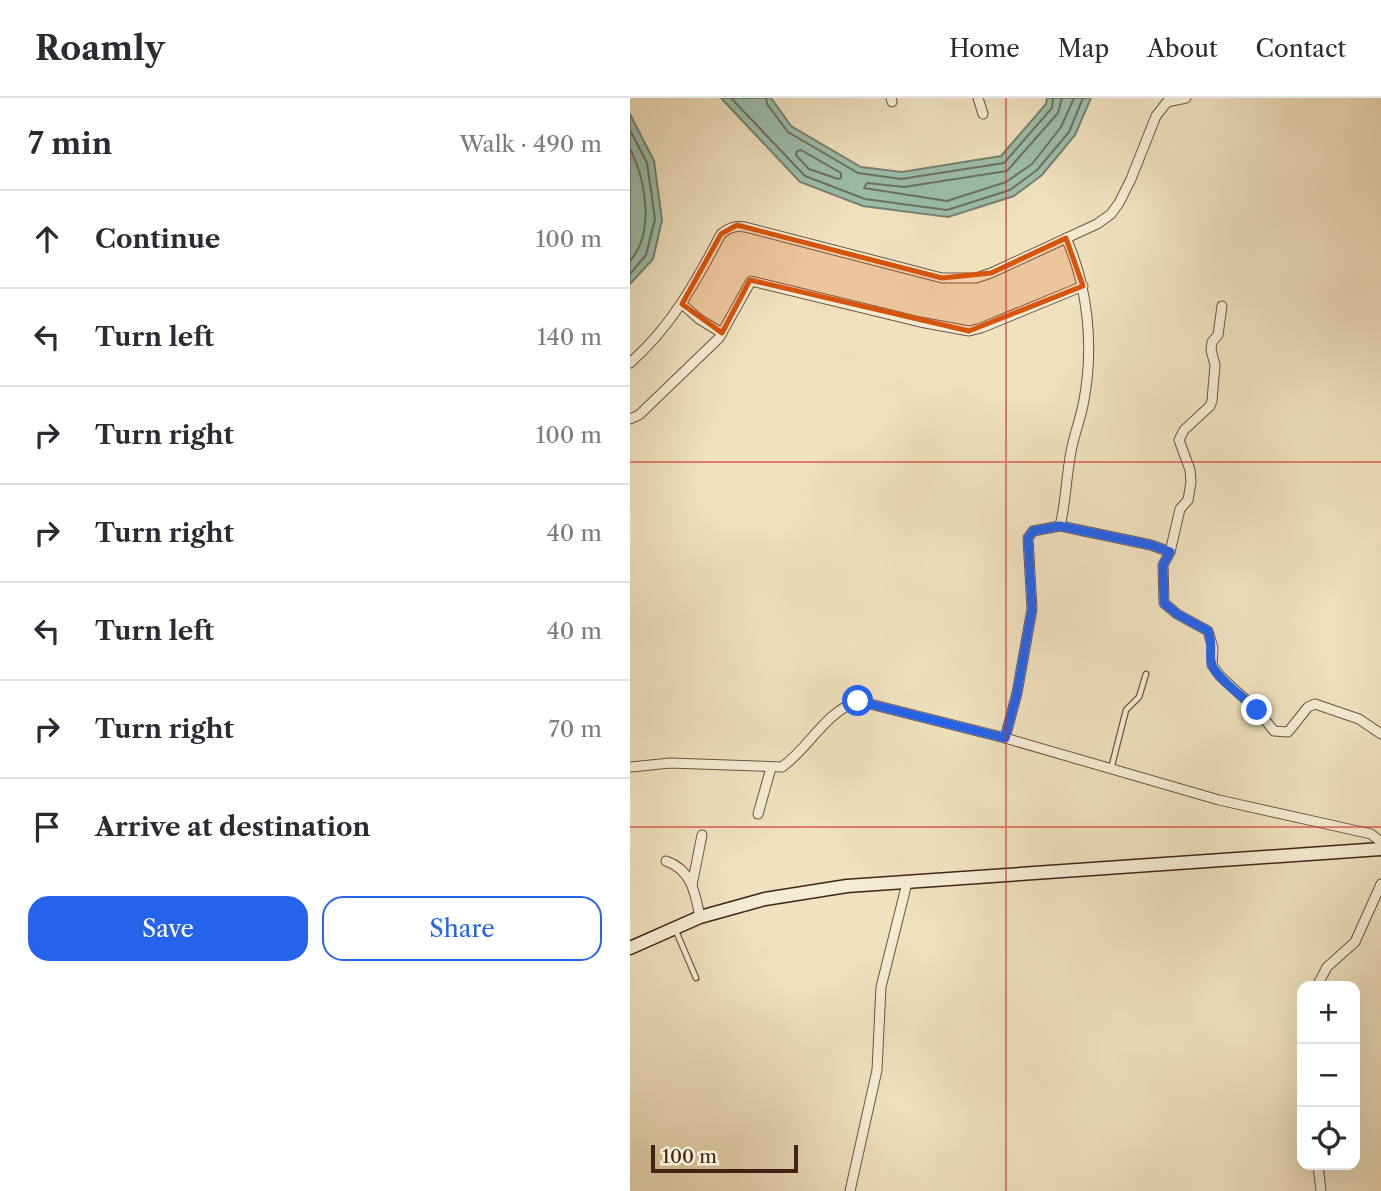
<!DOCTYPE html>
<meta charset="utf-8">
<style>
:root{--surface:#fff;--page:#f2f2f3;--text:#2b2b33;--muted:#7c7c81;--line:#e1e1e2;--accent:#2563eb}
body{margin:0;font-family:"Libre Caslon Text",serif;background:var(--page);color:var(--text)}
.controls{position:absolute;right:21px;bottom:21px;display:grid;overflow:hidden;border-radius:14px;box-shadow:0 7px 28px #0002}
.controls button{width:63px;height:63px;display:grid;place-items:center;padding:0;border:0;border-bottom:2px solid var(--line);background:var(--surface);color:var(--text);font:35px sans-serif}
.scale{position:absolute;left:21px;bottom:18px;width:147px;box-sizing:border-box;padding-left:7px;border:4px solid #422317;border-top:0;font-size:19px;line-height:24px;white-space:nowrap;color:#422317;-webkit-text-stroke:5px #f5ecd5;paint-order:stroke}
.stop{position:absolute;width:21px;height:21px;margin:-16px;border:5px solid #2563eb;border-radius:50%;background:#fff}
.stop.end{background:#2563eb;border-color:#fff;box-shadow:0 2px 7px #0008}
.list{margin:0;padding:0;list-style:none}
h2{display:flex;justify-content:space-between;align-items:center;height:91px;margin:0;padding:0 28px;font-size:30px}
h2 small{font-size:23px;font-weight:400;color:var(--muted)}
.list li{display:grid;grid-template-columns:46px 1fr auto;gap:21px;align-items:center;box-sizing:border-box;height:98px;padding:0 28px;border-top:2px solid var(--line)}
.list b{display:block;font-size:26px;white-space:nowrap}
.list em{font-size:23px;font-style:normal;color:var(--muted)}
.actions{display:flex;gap:14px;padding:21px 28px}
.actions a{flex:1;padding:16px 0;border:2px solid var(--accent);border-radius:21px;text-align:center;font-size:24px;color:var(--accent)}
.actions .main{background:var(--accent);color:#fff}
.icon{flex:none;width:38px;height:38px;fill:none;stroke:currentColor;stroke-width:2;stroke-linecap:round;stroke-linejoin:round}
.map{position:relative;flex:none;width:751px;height:1093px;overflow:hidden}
header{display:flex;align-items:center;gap:42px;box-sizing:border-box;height:98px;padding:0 35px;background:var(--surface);border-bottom:2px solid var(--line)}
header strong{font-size:33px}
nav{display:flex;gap:38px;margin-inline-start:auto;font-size:24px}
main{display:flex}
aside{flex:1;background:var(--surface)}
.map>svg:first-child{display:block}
.water{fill:#9bbeab;stroke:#778070;stroke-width:2}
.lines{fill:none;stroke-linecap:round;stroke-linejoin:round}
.shore{stroke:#6e7061;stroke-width:2}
.service-casing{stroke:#6e5241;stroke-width:7}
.minor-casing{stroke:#6e5241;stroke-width:11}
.secondary-casing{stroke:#422317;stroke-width:15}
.service{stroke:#f5ecd5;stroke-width:4.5}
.minor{stroke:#f5ecd5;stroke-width:9}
.secondary{stroke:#f5ecd5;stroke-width:12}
.route{stroke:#2563eb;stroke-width:9}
.marked{fill:#d7540d;fill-opacity:0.2;stroke:#d7540d;stroke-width:5;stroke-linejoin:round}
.grid{fill:none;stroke:#d62828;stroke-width:2;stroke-opacity:0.55}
</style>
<header>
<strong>Roamly</strong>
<nav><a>Home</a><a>Map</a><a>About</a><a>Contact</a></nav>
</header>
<main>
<aside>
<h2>7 min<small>Walk · 490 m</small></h2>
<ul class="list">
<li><svg class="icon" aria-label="ahead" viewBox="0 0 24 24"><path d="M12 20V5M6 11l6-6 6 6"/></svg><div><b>Continue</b></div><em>100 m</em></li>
<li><svg class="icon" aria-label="left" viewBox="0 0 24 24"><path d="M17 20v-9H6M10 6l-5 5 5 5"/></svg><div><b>Turn left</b></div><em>140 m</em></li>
<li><svg class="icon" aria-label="right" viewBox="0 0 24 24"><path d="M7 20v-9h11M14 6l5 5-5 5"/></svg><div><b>Turn right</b></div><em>100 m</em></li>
<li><svg class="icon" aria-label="right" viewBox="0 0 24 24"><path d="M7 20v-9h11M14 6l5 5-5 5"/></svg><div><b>Turn right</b></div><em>40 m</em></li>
<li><svg class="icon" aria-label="left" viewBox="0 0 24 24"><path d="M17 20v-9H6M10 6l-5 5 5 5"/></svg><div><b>Turn left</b></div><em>40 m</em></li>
<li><svg class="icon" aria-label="right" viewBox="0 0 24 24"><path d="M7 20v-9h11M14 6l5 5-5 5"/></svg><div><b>Turn right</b></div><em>70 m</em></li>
<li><svg class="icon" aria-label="arrive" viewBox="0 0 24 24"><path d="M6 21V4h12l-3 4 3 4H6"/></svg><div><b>Arrive at destination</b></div></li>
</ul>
<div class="actions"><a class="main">Save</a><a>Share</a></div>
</aside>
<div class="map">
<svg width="751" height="1093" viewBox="0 0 751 1093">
<rect width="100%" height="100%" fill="#f0e1bf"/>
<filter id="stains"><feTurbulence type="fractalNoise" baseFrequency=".00286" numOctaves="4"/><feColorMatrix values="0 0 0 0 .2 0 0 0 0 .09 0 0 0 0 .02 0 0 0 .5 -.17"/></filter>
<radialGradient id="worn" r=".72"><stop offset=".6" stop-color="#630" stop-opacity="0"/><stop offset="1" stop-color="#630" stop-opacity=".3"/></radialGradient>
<g class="water">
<path d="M 91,0 L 141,0 L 161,28 L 231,69 L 272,74 L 371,58 L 416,6 L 417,0 L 461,0 L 445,37 L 412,77 L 384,98 L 318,119 L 233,108 L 170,84 Z"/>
<path d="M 0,16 L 24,63 L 32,122 L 23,161 L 0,186 Z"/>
</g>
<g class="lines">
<g class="shore">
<path d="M 101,0 L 175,78 L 235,101 L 317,112 L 380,92 L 407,72 L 439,34 L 453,0"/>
<path d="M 136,0 L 137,6 L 158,34 L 228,75 L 271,81 L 374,65 L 422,10 L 423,0"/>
<path d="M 432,0 L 428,15 L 377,73 L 274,89 L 237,85 L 234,90 L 317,103 L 376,84 L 402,66 L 431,29 L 444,0"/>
<path d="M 0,32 L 17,65 L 25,121 L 16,157 L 0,176"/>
<path d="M 0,51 C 16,82 25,135 0,163"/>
<path d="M 171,52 L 211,75 L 211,80 L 208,81 L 179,71 L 166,57 L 167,53 Z"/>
</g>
<defs>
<g id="service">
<path d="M 481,671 L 496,612 L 509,599 L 516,576"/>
<path d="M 46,833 L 66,880"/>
</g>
<g id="minor">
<path d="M 261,0 L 262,4"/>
<path d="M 348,0 L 353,16"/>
<path d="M 52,206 L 69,221 L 92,235"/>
<path d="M 592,208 L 588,237 L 582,244 L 581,252 L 585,267 L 582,303 L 580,308 L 554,332 L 549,342 L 560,372 L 561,384 L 558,402 L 550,411 L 540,454 L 533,467 L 534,505 L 547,516 L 578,533 L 583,550 L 582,567 L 590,578 L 627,612 L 644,633 L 658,634 L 678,609 L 685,606 L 729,621 L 751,636"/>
<path d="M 0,265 C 41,229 66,184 91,136 C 99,130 105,127 115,129 L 312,180 L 346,180 L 361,175 L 467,126 L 481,116 L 489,105 L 501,81 L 526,18 L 537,4 L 556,0"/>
<path d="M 0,321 L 9,317 L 89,240 L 121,183 L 290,224 L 339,233 L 351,230 L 453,188"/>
<path d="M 430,428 L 521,447 L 540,454"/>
<path d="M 375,640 L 387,595 L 402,511 L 398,440 L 403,433 L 430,428 C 436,404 436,379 441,354 C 444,336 451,320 454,302 C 464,248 458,189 436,140"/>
<path d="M 1,669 L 40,665 L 152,669 C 180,649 194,615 228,603 L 375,640 L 589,702 L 741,736 L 751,744"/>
<path d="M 128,716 L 141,670"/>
<path d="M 36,763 C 62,772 65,795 70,819"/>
<path d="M 62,787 L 72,737"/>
<path d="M 687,888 L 697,869 L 725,844 L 751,786"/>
<path d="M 688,1067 L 691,1093"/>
<path d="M 220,1093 L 247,972 L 251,889 L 277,785"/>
</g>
<path id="secondary" d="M 0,850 L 70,819 L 135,801 L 217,788 L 751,751"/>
</defs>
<use href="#service" class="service-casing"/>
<use href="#minor" class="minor-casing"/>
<use href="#secondary" class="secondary-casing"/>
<use href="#service" class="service"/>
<use href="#minor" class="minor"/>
<use href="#secondary" class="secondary"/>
</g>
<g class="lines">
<path class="route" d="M 228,603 L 375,640 L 387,595 L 402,511 L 398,440 L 403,433 L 430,428 L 521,447 L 540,454 L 533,467 L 534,505 L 547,516 L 578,533 C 584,548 578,557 582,567 C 587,581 616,601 627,612"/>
</g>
<path class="marked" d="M 107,127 L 312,180 L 361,175 L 436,140 L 453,188 L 339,233 L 120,182 L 92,235 L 52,206 L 91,136 Z"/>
<path class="grid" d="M 376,0 L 376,1093M 0,364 L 751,364M 0,729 L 751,729"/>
<rect width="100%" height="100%" filter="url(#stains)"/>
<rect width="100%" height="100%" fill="url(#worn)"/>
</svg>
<div class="controls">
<button>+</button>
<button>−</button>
<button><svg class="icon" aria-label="locate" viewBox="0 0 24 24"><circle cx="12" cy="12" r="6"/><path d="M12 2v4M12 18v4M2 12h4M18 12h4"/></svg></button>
</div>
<div class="scale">100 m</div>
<div class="stop" style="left:228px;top:603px"></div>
<div class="stop end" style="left:627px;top:612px"></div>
</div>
</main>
